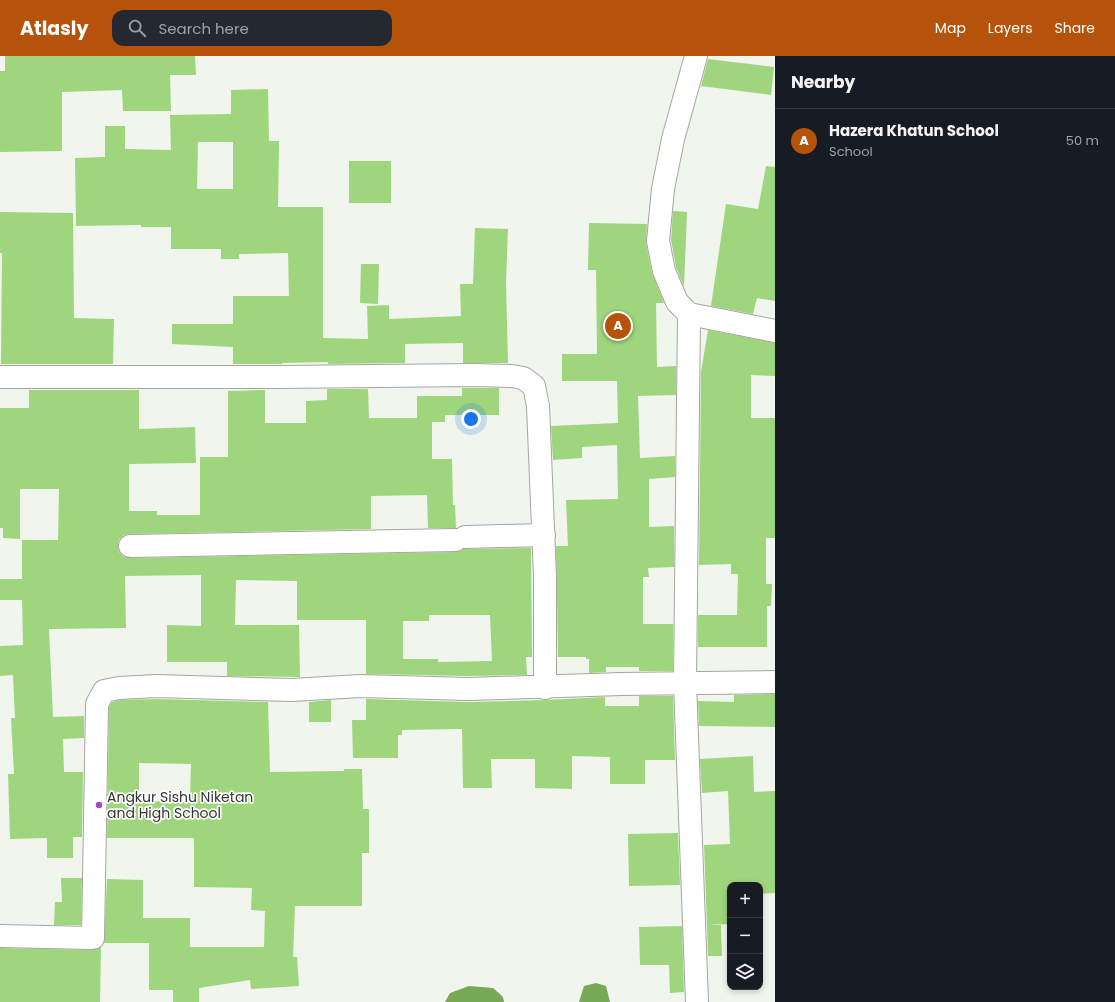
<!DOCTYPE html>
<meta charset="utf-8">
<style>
:root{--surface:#171b24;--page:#242831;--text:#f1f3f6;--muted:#9ea1a6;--line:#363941;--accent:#b45309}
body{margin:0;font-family:Poppins,sans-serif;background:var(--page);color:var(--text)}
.controls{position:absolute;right:12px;bottom:12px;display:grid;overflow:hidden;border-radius:8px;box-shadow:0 2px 6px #0003}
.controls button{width:36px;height:36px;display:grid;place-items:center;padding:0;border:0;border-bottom:1px solid var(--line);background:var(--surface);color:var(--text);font:20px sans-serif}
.you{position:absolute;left:471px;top:363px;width:14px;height:14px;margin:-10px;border:3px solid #fff;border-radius:50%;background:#1a73e8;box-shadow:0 0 0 6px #1a73e833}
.badge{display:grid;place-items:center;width:26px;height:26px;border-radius:50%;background:var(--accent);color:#fff;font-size:13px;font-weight:700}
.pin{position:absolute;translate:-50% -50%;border:2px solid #fff;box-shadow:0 1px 4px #0006}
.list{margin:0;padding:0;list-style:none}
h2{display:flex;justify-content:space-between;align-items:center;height:52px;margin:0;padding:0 16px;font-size:17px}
h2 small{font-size:13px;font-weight:400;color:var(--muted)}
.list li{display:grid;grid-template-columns:26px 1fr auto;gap:12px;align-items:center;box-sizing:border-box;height:64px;padding:0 16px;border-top:1px solid var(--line)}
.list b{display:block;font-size:15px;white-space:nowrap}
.list p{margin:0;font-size:13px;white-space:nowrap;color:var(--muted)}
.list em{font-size:13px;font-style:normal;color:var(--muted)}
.icon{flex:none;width:22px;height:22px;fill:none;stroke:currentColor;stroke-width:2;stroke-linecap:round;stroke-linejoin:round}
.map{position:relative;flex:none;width:775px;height:946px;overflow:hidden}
header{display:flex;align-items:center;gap:24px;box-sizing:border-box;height:56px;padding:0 20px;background:var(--accent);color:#fff}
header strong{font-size:19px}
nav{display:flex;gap:22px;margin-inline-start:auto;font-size:14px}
.search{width:280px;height:36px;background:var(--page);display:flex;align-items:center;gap:10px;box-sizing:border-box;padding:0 14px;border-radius:12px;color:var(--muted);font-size:15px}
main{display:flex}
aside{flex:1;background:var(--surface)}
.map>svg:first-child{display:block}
.water{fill:#77aa54}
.building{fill:#9fd57d;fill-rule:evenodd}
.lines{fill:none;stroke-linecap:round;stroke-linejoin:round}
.minor-casing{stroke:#a3a7a0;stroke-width:24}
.minor{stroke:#fff;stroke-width:22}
.poi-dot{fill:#9c4ebf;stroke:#fff;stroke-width:1.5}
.labels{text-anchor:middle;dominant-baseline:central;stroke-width:3.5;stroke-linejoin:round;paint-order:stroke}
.poi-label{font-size:14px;fill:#343633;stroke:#fff;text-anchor:start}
</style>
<header>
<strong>Atlasly</strong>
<div class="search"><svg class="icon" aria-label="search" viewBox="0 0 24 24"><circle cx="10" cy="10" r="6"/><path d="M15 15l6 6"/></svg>Search here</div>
<nav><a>Map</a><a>Layers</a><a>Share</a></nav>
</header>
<main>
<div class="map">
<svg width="775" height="946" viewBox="0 0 775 946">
<rect width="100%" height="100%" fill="#f0f5ee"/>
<g class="water">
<path d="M 596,927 L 606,930 L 610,946 L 579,946 L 584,930 Z"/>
<path d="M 469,930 L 493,932 L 503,941 L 504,946 L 445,946 L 450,937 Z"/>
</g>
<g class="building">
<path d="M 5,0 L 195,0 L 196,19 L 170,19 L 171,55 L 123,55 L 122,34 L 62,36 L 62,95 L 0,96 L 0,15 L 5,15 Z"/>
<path d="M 708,3 L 774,11 L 771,39 L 701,30 Z"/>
<path d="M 268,33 L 269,85 L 279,85 L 278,151 L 323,151 L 323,282 L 368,283 L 367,250 L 389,249 L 389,263 L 461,260 L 460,228 L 473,228 L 475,172 L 508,173 L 506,227 L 508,307 L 463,307 L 463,287 L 405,288 L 405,307 L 328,308 L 328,306 L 282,307 L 282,308 L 233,308 L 233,291 L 172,288 L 172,268 L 233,268 L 233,240 L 289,240 L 288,197 L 239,198 L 239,203 L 221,203 L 221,193 L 171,193 L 171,171 L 141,171 L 141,169 L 76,170 L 75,102 L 105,101 L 105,70 L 125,70 L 125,93 L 171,94 L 170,59 L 231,58 L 231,34 ZM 198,86 L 233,86 L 233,133 L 197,133 Z"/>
<rect x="349" y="105" width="42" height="42"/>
<path d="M 766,110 L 775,111 L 775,245 L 757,242 L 753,258 L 711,250 L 726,148 L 758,153 Z"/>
<path d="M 673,155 L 687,156 L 684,231 L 676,211 L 671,184 Z"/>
<path d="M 0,156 L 73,157 L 74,262 L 114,263 L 113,308 L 1,308 L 2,197 L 0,197 Z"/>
<path d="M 589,167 L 647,168 L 646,187 L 652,217 L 664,247 L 656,247 L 657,311 L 676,310 L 676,339 L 638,340 L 640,402 L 675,400 L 675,421 L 649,423 L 649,471 L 674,470 L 674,511 L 648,512 L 649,521 L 643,521 L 643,568 L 673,568 L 673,615 L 639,615 L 639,611 L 606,611 L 606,616 L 589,617 L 589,603 L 586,603 L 586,601 L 558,601 L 556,490 L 568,490 L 566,444 L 618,443 L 617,389 L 582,391 L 582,402 L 553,404 L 551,370 L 618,367 L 617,325 L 562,325 L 562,298 L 597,298 L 596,214 L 588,214 Z"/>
<path d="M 361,208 L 379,208 L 378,248 L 360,247 Z"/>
<path d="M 708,274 L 775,287 L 775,320 L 751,319 L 751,362 L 775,362 L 775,482 L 766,482 L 766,528 L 772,528 L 771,550 L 767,550 L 767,591 L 698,591 L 698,559 L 737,559 L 738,518 L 731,518 L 731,508 L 699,509 L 701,316 Z"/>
<path d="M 462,332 L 499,332 L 499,359 L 445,359 L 445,366 L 432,366 L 432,403 L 452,403 L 453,449 L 455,449 L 456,472 L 428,472 L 427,439 L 371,440 L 371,473 L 130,478 L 124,479 L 119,484 L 118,491 L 119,496 L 124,501 L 130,502 L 455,496 L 463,493 L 531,492 L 532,601 L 526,601 L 527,619 L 468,620 L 366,618 L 366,564 L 297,564 L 297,525 L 236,524 L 235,569 L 299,569 L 300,621 L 227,620 L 227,606 L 167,606 L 167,569 L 201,570 L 201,519 L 125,520 L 126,572 L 49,573 L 53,661 L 84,660 L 84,682 L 63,683 L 64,716 L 83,716 L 82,781 L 73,781 L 73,802 L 47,802 L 47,782 L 10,783 L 8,718 L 14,718 L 11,662 L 15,662 L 13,619 L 0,620 L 0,590 L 23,589 L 22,544 L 0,544 L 0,523 L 22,523 L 22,484 L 58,484 L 59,433 L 20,433 L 20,483 L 3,482 L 3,472 L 0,472 L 0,352 L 29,352 L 29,334 L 139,334 L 139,373 L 195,371 L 196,407 L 129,408 L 129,455 L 157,455 L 157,459 L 200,459 L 200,401 L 228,401 L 228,335 L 265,334 L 265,367 L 306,367 L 306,345 L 327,344 L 327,333 L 368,333 L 369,362 L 417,362 L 417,340 L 462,340 ZM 429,559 L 490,559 L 492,605 L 438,606 L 438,603 L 403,603 L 403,565 L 429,565 Z"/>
<path d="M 775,638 L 775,671 L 699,670 L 698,645 L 734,646 L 734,639 Z"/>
<path d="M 639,640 L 673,640 L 675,704 L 645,704 L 645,728 L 610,728 L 610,701 L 572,700 L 572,733 L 535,732 L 535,703 L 491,703 L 492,732 L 463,732 L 462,673 L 402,674 L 402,679 L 398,679 L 398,702 L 353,702 L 352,664 L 366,664 L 366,643 L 468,646 L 545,644 L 605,641 L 605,650 L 639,650 Z"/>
<path d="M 156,643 L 268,646 L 270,716 L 344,715 L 344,713 L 362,713 L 363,753 L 369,753 L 369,797 L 362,797 L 362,850 L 295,850 L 293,901 L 297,901 L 299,930 L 251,933 L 250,924 L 199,932 L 199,946 L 173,946 L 173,934 L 149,934 L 149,887 L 104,887 L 107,823 L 143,824 L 143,862 L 190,862 L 190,891 L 264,891 L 265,855 L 251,854 L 252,832 L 194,831 L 194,782 L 107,782 L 109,651 L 112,646 L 121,644 ZM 139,707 L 191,708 L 190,743 L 184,743 L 184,746 L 139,745 Z"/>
<path d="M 331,644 L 331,666 L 309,666 L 309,646 Z"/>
<path d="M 753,700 L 754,736 L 775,735 L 775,837 L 760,838 L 760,829 L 730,829 L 730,868 L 707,869 L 704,789 L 730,788 L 728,735 L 702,737 L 700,703 Z"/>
<path d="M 678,777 L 680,829 L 629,830 L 628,778 Z"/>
<path d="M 61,822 L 82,822 L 81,869 L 54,869 L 55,846 L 62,846 Z"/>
<path d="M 707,869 L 721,869 L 722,900 L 708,900 Z"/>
<path d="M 682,870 L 684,936 L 670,937 L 669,909 L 640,909 L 639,871 Z"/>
<path d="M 101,891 L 100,946 L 0,946 L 0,892 L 93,894 Z"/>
</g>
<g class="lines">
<defs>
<g id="minor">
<path d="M 696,0 L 673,83 L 663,133 L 658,185 L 664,215 L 677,246 L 689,258 L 775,275"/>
<path d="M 689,258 L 685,627 L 697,946"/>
<path d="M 0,321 L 278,321 L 475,319 L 512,320 L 523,322 L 534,330 L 538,350 L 545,521 L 545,632"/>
<path d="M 465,481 L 544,479"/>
<path d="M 130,490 L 455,484"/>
<path d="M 0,880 L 93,882 L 97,648 L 104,635 L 119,632 L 156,630 L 292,634 L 360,630 L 468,633 L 621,628 L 775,626"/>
</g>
</defs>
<use href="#minor" class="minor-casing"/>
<use href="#minor" class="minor"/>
</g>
<circle class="poi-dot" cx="99" cy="749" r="4"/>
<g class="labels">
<g class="poi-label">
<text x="107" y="741">Angkur Sishu Niketan<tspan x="107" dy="16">and High School</tspan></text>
</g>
</g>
</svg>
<div class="controls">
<button>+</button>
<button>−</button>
<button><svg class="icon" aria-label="layers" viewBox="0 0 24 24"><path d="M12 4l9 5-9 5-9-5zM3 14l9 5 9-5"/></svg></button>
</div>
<div class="you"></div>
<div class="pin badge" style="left:618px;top:270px">A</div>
</div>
<aside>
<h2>Nearby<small></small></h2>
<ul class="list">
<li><span class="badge">A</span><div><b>Hazera Khatun School</b><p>School</p></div><em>50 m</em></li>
</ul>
</aside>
</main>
